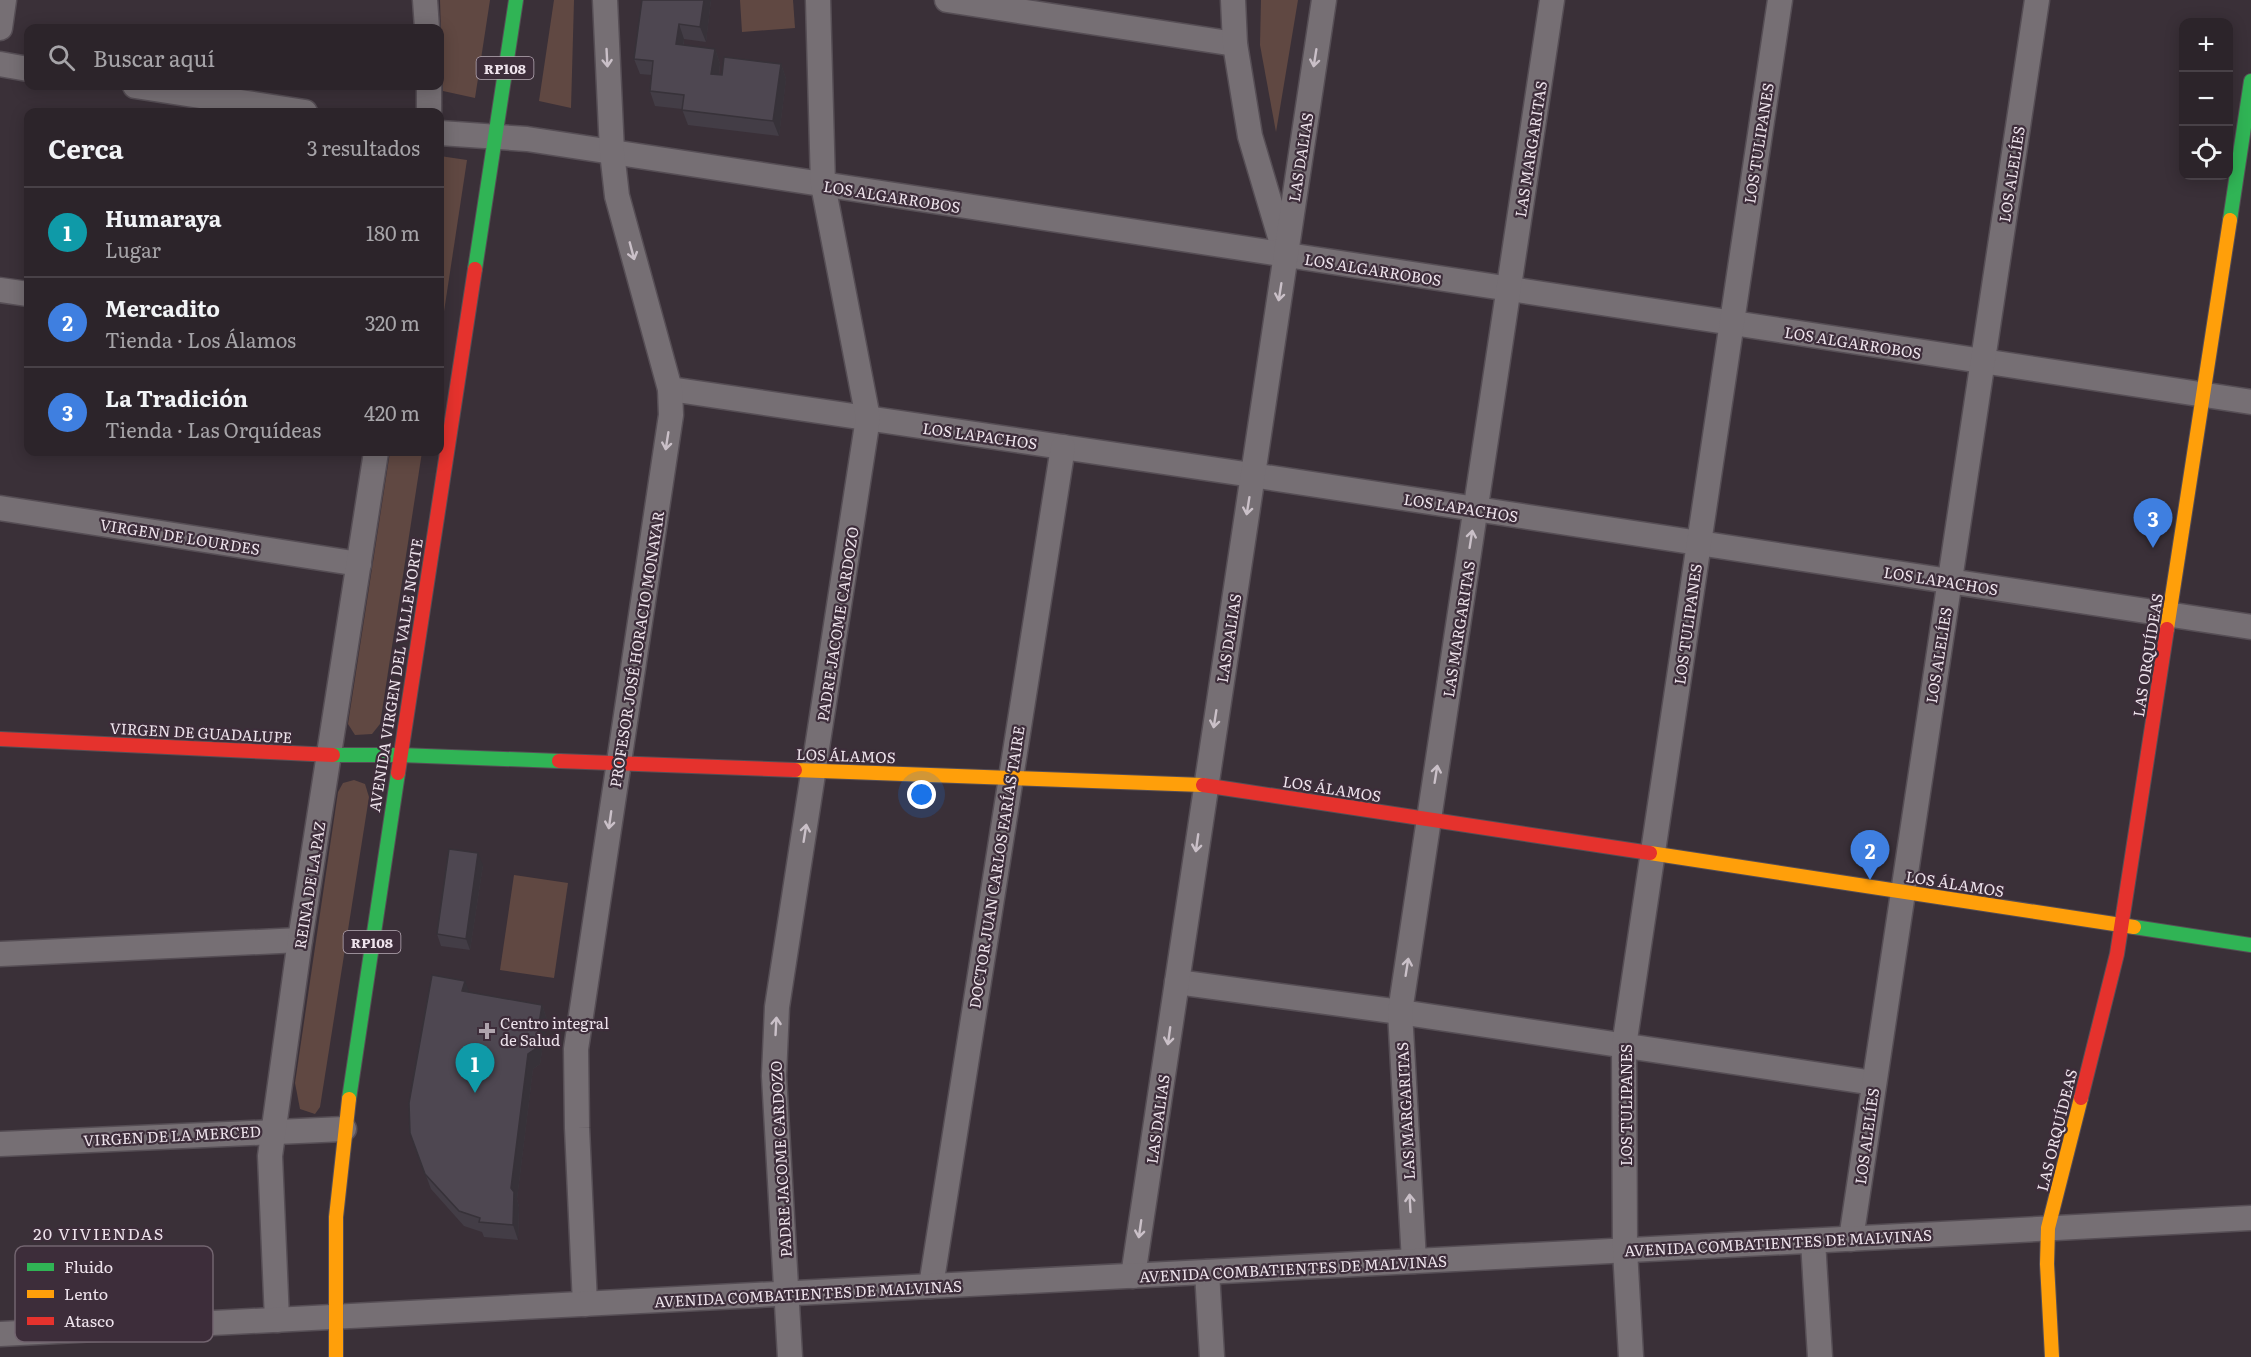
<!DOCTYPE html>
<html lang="es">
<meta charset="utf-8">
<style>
:root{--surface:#2c242a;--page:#383036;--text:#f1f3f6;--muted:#a6a4a8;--line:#484147;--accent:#0b8043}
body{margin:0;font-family:Literata,serif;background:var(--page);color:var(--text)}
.controls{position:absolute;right:18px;top:18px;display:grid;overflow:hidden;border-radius:12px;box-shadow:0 3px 15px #0003}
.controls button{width:54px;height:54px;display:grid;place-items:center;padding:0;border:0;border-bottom:2px solid var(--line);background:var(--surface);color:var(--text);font:30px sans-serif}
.you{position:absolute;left:922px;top:795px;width:21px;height:21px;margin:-15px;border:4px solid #fff;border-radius:50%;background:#1a73e8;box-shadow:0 0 0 9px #1a73e833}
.badge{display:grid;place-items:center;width:39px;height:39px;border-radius:50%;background:var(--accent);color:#fff;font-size:20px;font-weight:700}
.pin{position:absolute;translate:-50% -50px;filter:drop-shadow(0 2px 3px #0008)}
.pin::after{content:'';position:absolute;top:32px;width:21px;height:18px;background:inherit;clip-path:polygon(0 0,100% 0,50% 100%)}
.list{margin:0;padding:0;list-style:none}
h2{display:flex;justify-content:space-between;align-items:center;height:78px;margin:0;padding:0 24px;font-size:26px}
h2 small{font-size:20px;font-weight:400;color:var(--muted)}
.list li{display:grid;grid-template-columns:39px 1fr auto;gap:18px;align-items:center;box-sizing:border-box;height:90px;padding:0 24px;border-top:2px solid var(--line)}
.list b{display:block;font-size:22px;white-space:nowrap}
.list p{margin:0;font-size:20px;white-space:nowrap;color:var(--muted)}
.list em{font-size:20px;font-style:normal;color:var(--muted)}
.icon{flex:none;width:33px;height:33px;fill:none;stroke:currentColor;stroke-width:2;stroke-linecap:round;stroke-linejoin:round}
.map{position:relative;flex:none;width:2251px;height:1357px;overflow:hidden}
.search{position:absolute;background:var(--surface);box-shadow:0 3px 15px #0003;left:24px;top:24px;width:420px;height:66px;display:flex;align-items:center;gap:15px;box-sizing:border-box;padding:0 21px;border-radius:12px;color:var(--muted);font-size:22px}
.panel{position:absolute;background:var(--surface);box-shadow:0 3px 15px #0003;left:24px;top:108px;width:420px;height:348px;border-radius:12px}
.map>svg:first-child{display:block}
.green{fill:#604842}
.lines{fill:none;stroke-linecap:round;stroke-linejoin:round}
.street-casing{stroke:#564e55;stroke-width:27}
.fast-casing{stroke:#564e55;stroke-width:16}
.slow-casing{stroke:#564e55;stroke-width:16}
.jam-casing{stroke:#564e55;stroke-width:16}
.street{stroke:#766f74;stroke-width:24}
.fast{stroke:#30b455;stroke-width:14}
.slow{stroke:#ff9f0a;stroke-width:14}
.jam{stroke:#e5322d;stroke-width:14}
.wall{fill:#433d46}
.shaded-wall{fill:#373239}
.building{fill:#4e4751;stroke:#373239;stroke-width:1.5}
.oneway{stroke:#cac0c8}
.poi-dot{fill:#afa4ad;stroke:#3d2d3a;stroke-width:2}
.labels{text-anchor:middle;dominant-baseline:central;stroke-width:4.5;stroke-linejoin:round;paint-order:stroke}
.shield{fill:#3d2d3a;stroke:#b9acb7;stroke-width:1.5}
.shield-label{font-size:14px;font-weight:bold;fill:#eee3ec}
.street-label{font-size:15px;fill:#eee3ec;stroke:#3d2d3a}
.poi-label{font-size:15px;fill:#eee3ec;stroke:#3d2d3a;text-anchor:start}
.neighbourhood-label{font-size:16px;letter-spacing:1.5px;fill:#eee3ec;stroke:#3d2d3a}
.key{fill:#3d2d3a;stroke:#72646f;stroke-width:1.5}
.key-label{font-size:16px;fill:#eee3ec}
</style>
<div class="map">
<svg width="2251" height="1357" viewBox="0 0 2251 1357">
<rect width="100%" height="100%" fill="#3a3038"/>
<g class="green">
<path d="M 440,0 L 490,0 L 475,98 L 443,91 Z"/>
<path d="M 554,0 L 574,0 L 571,108 L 539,101 Z"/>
<path d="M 740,0 L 793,0 L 795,28 L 742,32 Z"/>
<path d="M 1261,0 L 1298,0 L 1276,132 L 1260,45 Z"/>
<path d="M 440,156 L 467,160 L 440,338 Z"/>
<path d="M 390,452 L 422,452 L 380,724 L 372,734 L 355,735 L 348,724 Z"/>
<path d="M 354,780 L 365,784 L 369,797 L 320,1107 L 315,1114 L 300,1109 L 295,1083 L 338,792 L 343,783 Z"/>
<path d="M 514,875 L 568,883 L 554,978 L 500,970 Z"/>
</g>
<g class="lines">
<defs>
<g id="street">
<path d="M 425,0 L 427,28"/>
<path d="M 947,0 L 1235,44"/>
<path d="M 1233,0 L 1235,44 L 1250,136 L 1283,247"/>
<path d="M 0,28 L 4,0"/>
<path d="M 0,64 L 28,69"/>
<path d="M 135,86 L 305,112"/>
<path d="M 429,86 L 429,112"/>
<path d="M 440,133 L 527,139 L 2251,402"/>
<path d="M 0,290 L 28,294"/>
<path d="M 670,389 L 1252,475 L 2251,627"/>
<path d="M 0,508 L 359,564"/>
<path d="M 0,954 L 300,940"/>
<path d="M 1177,982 L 1400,1012 L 1874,1083"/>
<path d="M 0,1144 L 344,1129"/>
<path d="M 1851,1239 L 2037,0"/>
<path d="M 1813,1241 L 1820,1357"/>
<path d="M 1414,1261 L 1400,1012 L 1552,0"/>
<path d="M 1207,1272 L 1212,1357"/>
<path d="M 1133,1276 L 1324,0"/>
<path d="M 931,1286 L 1063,447"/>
<path d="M 585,1304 L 577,1128 L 576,1049 L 671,415 L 670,389 L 617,196 L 612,152 L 605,0"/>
<path d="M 277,1320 L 270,1156 L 300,940 L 376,452"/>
<path d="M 0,1334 L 2251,1218"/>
<path d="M 790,1357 L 774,1076 L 777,1007 L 868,418 L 823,185 L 818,0"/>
<path d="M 1631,1357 L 1625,1250 L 1624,1046 L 1780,0"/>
</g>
<g id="fast">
<path d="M 2230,220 L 2251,81"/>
<path d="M 475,269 L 516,0"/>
<path d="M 333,755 L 400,755 L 559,761"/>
<path d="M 2134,927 L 2251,945"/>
<path d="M 349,1099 L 398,773"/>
</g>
<g id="slow">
<path d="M 2167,629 L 2230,220"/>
<path d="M 795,770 L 1203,785"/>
<path d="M 1650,853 L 2134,927"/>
<path d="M 336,1357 L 336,1217 L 349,1099"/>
<path d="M 2052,1357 L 2047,1264 L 2048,1228 L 2081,1098"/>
</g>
<g id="jam">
<path d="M 0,739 L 333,755"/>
<path d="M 559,761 L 795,770"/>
<path d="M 398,773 L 475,269"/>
<path d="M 1203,785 L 1650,853"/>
<path d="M 2081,1098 L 2117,954 L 2167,629"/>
</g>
</defs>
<use href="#street" class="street-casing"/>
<use href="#fast" class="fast-casing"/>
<use href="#slow" class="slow-casing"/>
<use href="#jam" class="jam-casing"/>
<use href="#street" class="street"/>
<use href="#fast" class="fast"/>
<use href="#slow" class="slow"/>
<use href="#jam" class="jam"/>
</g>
<g class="wall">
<path d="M 711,0 L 706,42 L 684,39 L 684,45 L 715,49 L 720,64 L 719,75 L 722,75 L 781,64 L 786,79 L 779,136 L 688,125 L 682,109 L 655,106 L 650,91 L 652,75 L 640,74 L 634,59 Z"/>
<path d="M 483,865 L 470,950 L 441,946 L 437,934 Z"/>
<path d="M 470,993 L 542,1005 L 547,1020 L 540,1064 L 533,1069 L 517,1199 L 519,1207 L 518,1240 L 484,1237 L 482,1232 L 464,1226 L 431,1189 L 410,1133 Z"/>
</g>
<g class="shaded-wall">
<path d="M 704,0 L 711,0 L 706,42 L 700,27 Z"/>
<path d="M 679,24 L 684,39 L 682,59 L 676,44 Z"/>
<path d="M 715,49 L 720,64 L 717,89 L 711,74 Z"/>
<path d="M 781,64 L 786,79 L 779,136 L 773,121 Z"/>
<path d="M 478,853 L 483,865 L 470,950 L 466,939 Z"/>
<path d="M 465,981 L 471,996 L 462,991 Z"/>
<path d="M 542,1005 L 547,1020 L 540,1064 L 533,1069 L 517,1199 L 519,1207 L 518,1240 L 513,1225 L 511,1188 L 528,1054 Z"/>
</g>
<g class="building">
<path d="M 642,0 L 704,0 L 700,27 L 679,24 L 676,44 L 715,49 L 711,74 L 722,75 L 724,57 L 781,64 L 773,121 L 682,110 L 684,95 L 650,91 L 653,61 L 634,59 Z"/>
<path d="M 449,849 L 478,853 L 466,939 L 437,934 Z"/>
<path d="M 432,975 L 465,981 L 462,991 L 542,1005 L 535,1049 L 528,1054 L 511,1188 L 514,1192 L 513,1225 L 479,1222 L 480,1218 L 459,1211 L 425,1174 L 410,1133 L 409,1103 Z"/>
</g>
<defs><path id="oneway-shaft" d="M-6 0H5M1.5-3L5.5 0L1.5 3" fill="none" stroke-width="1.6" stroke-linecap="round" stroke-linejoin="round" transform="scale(1.5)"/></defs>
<g class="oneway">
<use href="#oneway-shaft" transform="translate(607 58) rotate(87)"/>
<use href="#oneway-shaft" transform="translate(1315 58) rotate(99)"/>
<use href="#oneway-shaft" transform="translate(632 251) rotate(75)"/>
<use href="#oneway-shaft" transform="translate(1280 292) rotate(99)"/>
<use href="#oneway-shaft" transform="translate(667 441) rotate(99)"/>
<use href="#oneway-shaft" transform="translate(1248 506) rotate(99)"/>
<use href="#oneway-shaft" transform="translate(1471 539) rotate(-81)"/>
<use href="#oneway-shaft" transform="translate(1215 719) rotate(99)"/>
<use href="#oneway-shaft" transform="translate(1436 774) rotate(-81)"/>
<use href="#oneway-shaft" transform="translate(610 820) rotate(98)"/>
<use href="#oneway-shaft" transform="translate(805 833) rotate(-81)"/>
<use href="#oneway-shaft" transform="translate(1197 843) rotate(98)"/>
<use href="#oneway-shaft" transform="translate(1407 967) rotate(-81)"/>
<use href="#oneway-shaft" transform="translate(776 1026) rotate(-87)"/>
<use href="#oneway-shaft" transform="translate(1169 1036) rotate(98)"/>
<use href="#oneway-shaft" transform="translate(1410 1203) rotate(-93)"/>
<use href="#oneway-shaft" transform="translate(1140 1229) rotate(98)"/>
</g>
<path class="poi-dot" d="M484 1022h6v6h6v6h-6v6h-6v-6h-6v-6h6z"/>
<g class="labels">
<g class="shield">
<rect x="476.5" y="57" width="57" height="22" rx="4.5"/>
<rect x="343.5" y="931" width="57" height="22" rx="4.5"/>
</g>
<g class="shield-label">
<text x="505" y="68">RP108</text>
<text x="372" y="942">RP108</text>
</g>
<g class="street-label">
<text transform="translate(1758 143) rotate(-81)">LOS TULIPANES</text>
<text transform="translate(1530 149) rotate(-81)">LAS MARGARITAS</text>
<text transform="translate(1300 157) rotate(-81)">LAS DALIAS</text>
<text transform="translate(2011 174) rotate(-81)">LOS ALELÍES</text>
<text transform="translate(892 196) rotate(9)">LOS ALGARROBOS</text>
<text transform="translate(1373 269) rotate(9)">LOS ALGARROBOS</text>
<text transform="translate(1853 342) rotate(9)">LOS ALGARROBOS</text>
<text transform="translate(980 435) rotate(8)">LOS LAPACHOS</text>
<text transform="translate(1461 507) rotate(9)">LOS LAPACHOS</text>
<text transform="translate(180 536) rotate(9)">VIRGEN DE LOURDES</text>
<text transform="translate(1941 580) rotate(9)">LOS LAPACHOS</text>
<text transform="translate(837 624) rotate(-81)">PADRE JACOME CARDOZO</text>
<text transform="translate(1687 624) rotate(-82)">LOS TULIPANES</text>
<text transform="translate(1458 629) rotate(-81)">LAS MARGARITAS</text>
<text transform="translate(1228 638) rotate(-81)">LAS DALIAS</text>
<text transform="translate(636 649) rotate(-81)">PROFESOR JOSÉ HORACIO MONAYAR</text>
<text transform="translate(1938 655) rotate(-81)">LOS ALELÍES</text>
<text transform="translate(2147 655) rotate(-81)">LAS ORQUÍDEAS</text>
<text transform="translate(395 675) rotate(-81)">AVENIDA VIRGEN DEL VALLE NORTE</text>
<text transform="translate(201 732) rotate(3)">VIRGEN DE GUADALUPE</text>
<text transform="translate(846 755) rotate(2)">LOS ÁLAMOS</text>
<text transform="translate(1332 788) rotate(9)">LOS ÁLAMOS</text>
<text transform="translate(996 867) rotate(-81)">DOCTOR JUAN CARLOS FARÍAS TAIRE</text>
<text transform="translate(1955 883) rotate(9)">LOS ÁLAMOS</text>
<text transform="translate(309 885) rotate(-81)">REINA DE LA PAZ</text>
<text transform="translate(1625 1105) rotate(-90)">LOS TULIPANES</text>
<text transform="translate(1405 1111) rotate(-93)">LAS MARGARITAS</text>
<text transform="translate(1157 1119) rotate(-82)">LAS DALIAS</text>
<text transform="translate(2056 1130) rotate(-76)">LAS ORQUÍDEAS</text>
<text transform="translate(172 1135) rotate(-3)">VIRGEN DE LA MERCED</text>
<text transform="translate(1866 1136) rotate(-82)">LOS ALELÍES</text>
<text transform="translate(780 1159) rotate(-93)">PADRE JACOME CARDOZO</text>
<text transform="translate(1778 1242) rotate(-3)">AVENIDA COMBATIENTES DE MALVINAS</text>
<text transform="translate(1293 1268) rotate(-3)">AVENIDA COMBATIENTES DE MALVINAS</text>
<text transform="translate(808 1293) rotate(-3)">AVENIDA COMBATIENTES DE MALVINAS</text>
</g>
<g class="poi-label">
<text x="500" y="1022">Centro integral<tspan x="500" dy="17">de Salud</tspan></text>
</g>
<g class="neighbourhood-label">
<text x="99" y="1233">20 VIVIENDAS</text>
</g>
</g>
<rect x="15" y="1246" width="198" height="96" rx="9" class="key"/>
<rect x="27" y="1263" width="27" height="8" fill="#30b455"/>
<rect x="27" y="1290" width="27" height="8" fill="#ff9f0a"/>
<rect x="27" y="1317" width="27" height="8" fill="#e5322d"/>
<g class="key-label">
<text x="64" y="1273">Fluido</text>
<text x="64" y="1300">Lento</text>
<text x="64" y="1327">Atasco</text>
</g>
</svg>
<div class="controls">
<button>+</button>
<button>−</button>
<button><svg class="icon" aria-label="locate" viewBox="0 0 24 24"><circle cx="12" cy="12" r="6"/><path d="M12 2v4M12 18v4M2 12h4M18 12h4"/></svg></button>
</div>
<div class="you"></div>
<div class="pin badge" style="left:475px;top:1093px;background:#0f9aa8">1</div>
<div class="pin badge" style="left:1870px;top:880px;background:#3f7fe0">2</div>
<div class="pin badge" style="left:2153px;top:548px;background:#3f7fe0">3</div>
<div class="search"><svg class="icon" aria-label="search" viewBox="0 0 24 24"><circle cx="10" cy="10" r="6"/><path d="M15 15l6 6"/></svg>Buscar aquí</div>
<section class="panel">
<h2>Cerca<small>3 resultados</small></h2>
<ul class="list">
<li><span class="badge" style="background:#0f9aa8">1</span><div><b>Humaraya</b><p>Lugar</p></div><em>180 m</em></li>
<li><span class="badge" style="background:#3f7fe0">2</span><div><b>Mercadito</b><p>Tienda · Los Álamos</p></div><em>320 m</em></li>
<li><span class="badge" style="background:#3f7fe0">3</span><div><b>La Tradición</b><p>Tienda · Las Orquídeas</p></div><em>420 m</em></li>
</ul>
</section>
</div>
